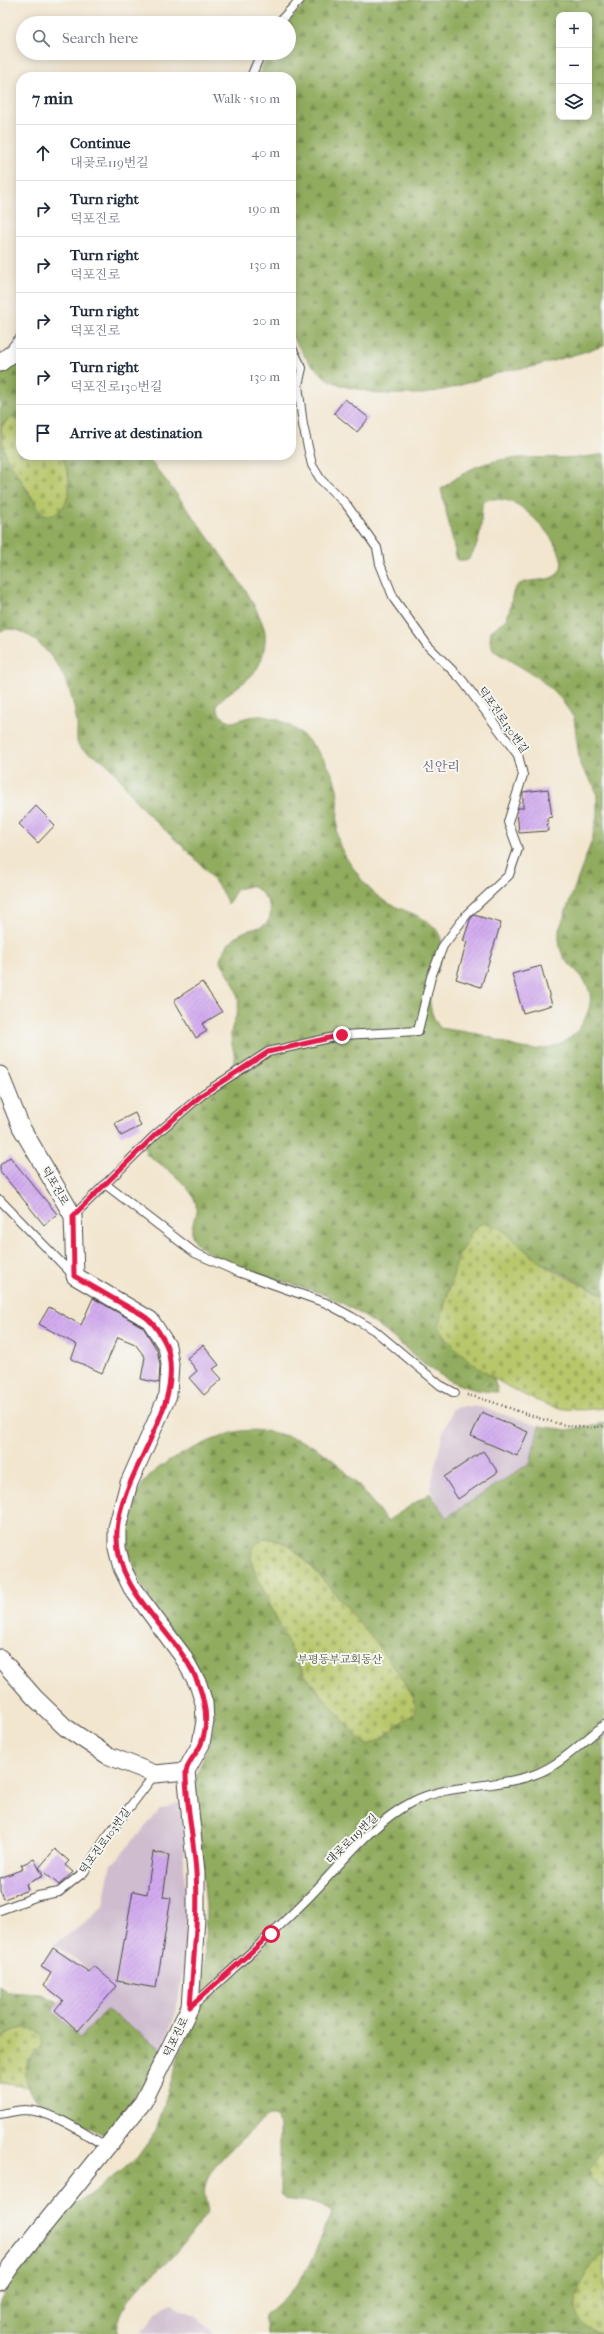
<!DOCTYPE html>
<meta charset="utf-8">
<style>
:root{--surface:#fff;--page:#f6f6f7;--text:#1f2937;--muted:#747a83;--line:#e0e1e3}
body{margin:0;font-family:"IM FELL French Canon","Noto Serif KR",serif;background:var(--page);color:var(--text)}
.controls{position:absolute;right:12px;top:12px;display:grid;overflow:hidden;border-radius:8px;box-shadow:0 2px 10px #0003}
.controls button{width:36px;height:36px;display:grid;place-items:center;padding:0;border:0;border-bottom:1px solid var(--line);background:var(--surface);color:var(--text);font:20px sans-serif}
.stop{position:absolute;width:12px;height:12px;margin:-9px;border:3px solid #e11d48;border-radius:50%;background:#fff}
.stop.end{background:#e11d48;border-color:#fff;box-shadow:0 1px 4px #0008}
.list{margin:0;padding:0;list-style:none}
h2{display:flex;justify-content:space-between;align-items:center;height:52px;margin:0;padding:0 16px;font-size:17px}
h2 small{font-size:13px;font-weight:400;color:var(--muted)}
.list li{display:grid;grid-template-columns:26px 1fr auto;gap:12px;align-items:center;box-sizing:border-box;height:56px;padding:0 16px;border-top:1px solid var(--line)}
.list b{display:block;font-size:15px;white-space:nowrap}
.list p{margin:0;font-size:13px;white-space:nowrap;color:var(--muted)}
.list em{font-size:13px;font-style:normal;color:var(--muted)}
.icon{flex:none;width:22px;height:22px;fill:none;stroke:currentColor;stroke-width:2;stroke-linecap:round;stroke-linejoin:round}
.map{position:relative;flex:none;width:604px;height:2334px;overflow:hidden}
.search{position:absolute;background:var(--surface);box-shadow:0 2px 10px #0003;left:16px;top:16px;width:280px;height:44px;display:flex;align-items:center;gap:10px;box-sizing:border-box;padding:0 14px;border-radius:22px;color:var(--muted);font-size:15px}
.panel{position:absolute;background:var(--surface);box-shadow:0 2px 10px #0003;left:16px;top:72px;width:280px;height:388px;border-radius:16px}
.map>svg:first-child{display:block}
.industrial{fill:#cfbdcf}
.forest{fill:url(#forest-firs);stroke:#5e6c44;fill-rule:evenodd}
.cemetery{fill:url(#cemetery-stones);stroke:#71794a}
.building{fill:url(#building-hatch)}
.lines{fill:none;stroke-linecap:round;stroke-linejoin:round}
.lane-casing{stroke:#494744;stroke-width:10}
.street-casing{stroke:#494744;stroke-width:19}
.path{stroke:#494744;stroke-width:2.5;stroke-dasharray:1 3;stroke-linecap:butt}
.lane{stroke:#fff;stroke-width:8}
.street{stroke:#fff;stroke-width:17}
.route{stroke:#e11d48;stroke-width:5}
.labels{text-anchor:middle;dominant-baseline:central;stroke-width:4;stroke-linejoin:round;paint-order:stroke}
.street-label{font-size:11px;fill:#2b2b2b;stroke:#f6f6f2}
.park-label{font-size:11px;fill:#555a3e;stroke:#f6f6f2}
.quarter-label{font-size:13px;fill:#655870;stroke:#f6f6f2}
</style>
<div class="map">
<svg width="604" height="2334" viewBox="0 0 604 2334">
<defs>
<pattern id="forest-firs" width="22" height="20" patternUnits="userSpaceOnUse"><rect width="22" height="20" fill="#91ac5e"/><path d="M5 1l3.5 6h-7zM16 11l3.5 6h-7z" fill="#778c4e"/></pattern>
<pattern id="cemetery-stones" width="16" height="16" patternUnits="userSpaceOnUse"><rect width="16" height="16" fill="#b7c76a"/><path d="M2 7V4a2 2 0 0 1 4 0v3zM10 15v-3a2 2 0 0 1 4 0v3z" fill="#9eab5c"/></pattern>
<pattern id="building-hatch" width="6" height="6" patternUnits="userSpaceOnUse"><rect width="6" height="6" fill="#d2abef"/><path d="M-1 1l2-2M0 6l6-6M5 7l2-2" fill="none" stroke="#b493cd"/></pattern>
</defs>
<rect width="100%" height="100%" fill="#f6f6f2"/>
<filter id="ink" filterUnits="userSpaceOnUse"><feTurbulence type="fractalNoise" baseFrequency=".025" numOctaves="2"/><feDisplacementMap in="SourceGraphic" scale="8" xChannelSelector="R" yChannelSelector="G"/><feConvolveMatrix kernelMatrix="1 2 1 2 8 2 1 2 1" color-interpolation-filters="sRGB"/></filter>
<filter id="wash" filterUnits="userSpaceOnUse"><feTurbulence type="fractalNoise" baseFrequency=".012" numOctaves="4" result="noise"/><feDisplacementMap in="SourceGraphic" scale="16" xChannelSelector="R" yChannelSelector="G"/><feGaussianBlur stdDeviation="0.9" result="paint"/><feColorMatrix in="noise" values="0 0 0 0 0 0 0 0 0 0 0 0 0 0 0 0 0 1.4 0 .05"/><feComposite in="paint" operator="in"/></filter>
<g filter="url(#wash)">
<rect width="100%" height="100%" fill="#f2e6cf"/>
<g class="industrial">
<path d="M 465,1406 L 480,1407 L 539,1426 L 530,1463 L 447,1518 L 430,1489 L 443,1432 L 453,1408 Z"/>
<path d="M 182,1801 L 187,1944 L 176,2013 L 162,2049 L 80,2038 L 51,2011 L 87,1969 L 74,1958 L 53,1945 L 87,1922 L 103,1906 L 110,1867 L 160,1810 Z"/>
<path d="M 173,2303 L 179,2309 L 196,2315 L 215,2334 L 140,2334 L 156,2313 L 167,2305 Z"/>
</g>
<g class="forest">
<path d="M 309,0 L 604,0 L 604,346 L 532,367 L 507,370 L 452,388 L 423,394 L 380,394 L 343,386 L 327,379 L 308,361 L 291,335 L 291,77 L 258,77 L 268,53 L 289,53 L 289,23 L 287,23 ZM 559,15 L 589,15 L 589,117 L 559,117 Z"/>
<path d="M 21,353 L 21,421 L 16,419 L 3,423 C 0,449 25,490 40,510 L 45,516 C 76,512 72,475 61,455 L 145,455 C 173,487 196,521 221,555 C 237,578 255,601 264,628 C 267,637 264,652 261,661 C 252,683 230,688 216,705 C 218,716 224,719 234,722 C 243,718 251,716 261,716 C 294,717 331,758 337,789 C 341,807 334,825 339,843 C 343,856 354,868 361,879 C 369,889 377,897 388,903 C 405,912 432,917 440,936 C 452,965 412,990 440,1028 C 454,1031 468,1031 482,1035 C 498,1039 513,1048 529,1049 C 550,1051 574,1041 583,1022 C 588,1013 593,1001 589,990 C 579,962 557,970 559,930 L 592,840 L 597,816 L 597,796 L 594,786 L 580,765 L 574,718 L 558,695 L 536,676 L 494,651 L 490,641 L 491,631 C 496,627 504,622 507,617 C 513,607 509,589 520,584 C 532,577 555,585 561,568 C 567,549 530,510 514,503 C 506,499 497,499 487,499 L 482,505 C 481,527 482,541 468,560 L 457,560 L 441,489 C 454,480 466,470 481,465 C 520,451 564,463 604,454 L 604,1295 L 536,1260 L 501,1230 L 459,1254 L 439,1326 L 445,1337 L 494,1379 L 498,1392 C 449,1392 422,1361 386,1332 C 368,1318 348,1305 327,1296 C 287,1279 234,1273 200,1247 C 183,1234 198,1219 196,1205 C 194,1187 160,1163 146,1154 L 144,1144 L 225,1074 C 242,1056 231,1054 231,1035 C 231,1025 237,1017 238,1008 C 241,990 228,974 220,960 C 224,947 233,936 246,931 C 252,929 259,928 264,925 C 280,913 263,889 250,886 L 237,889 L 228,904 C 212,867 171,838 143,809 C 130,795 121,777 107,764 C 101,757 83,752 79,746 C 75,741 78,730 77,723 C 72,690 62,663 36,641 C 25,632 14,626 0,631 L 0,362 Z"/>
<path d="M 604,1423 L 604,2150 L 599,2155 L 600,2186 L 604,2188 L 604,2252 L 598,2257 L 596,2332 L 604,2334 L 267,2334 L 265,2315 L 297,2286 L 313,2257 L 332,2212 C 324,2207 317,2204 308,2202 C 295,2199 291,2203 280,2194 L 280,2125 L 275,2117 L 267,2117 C 250,2133 209,2163 205,2187 C 203,2194 207,2204 208,2212 C 197,2225 188,2240 176,2253 C 152,2278 118,2297 117,2334 L 0,2334 L 0,2301 L 33,2250 L 67,2212 L 136,2159 L 156,2131 L 179,2055 L 196,2015 L 204,1982 L 206,1907 L 195,1784 C 199,1759 217,1737 213,1709 C 211,1690 201,1674 190,1659 C 166,1620 127,1579 127,1532 C 127,1513 136,1491 148,1477 C 162,1461 218,1435 240,1431 C 261,1428 285,1434 304,1442 C 339,1457 364,1492 387,1521 L 430,1493 L 447,1517 L 530,1463 L 539,1426 L 568,1430 ZM 264,1538 C 273,1539 283,1541 290,1547 C 312,1562 328,1587 345,1608 C 370,1638 399,1667 415,1703 L 324,1699 C 291,1658 273,1610 251,1563 Z"/>
<path d="M 0,1986 L 8,1992 L 41,1994 L 58,2002 L 52,2011 L 80,2038 L 107,2010 L 162,2049 L 146,2082 L 105,2135 L 43,2106 C 20,2087 18,2065 42,2046 L 12,2031 L 0,2038 Z"/>
</g>
<g class="cemetery">
<path d="M 11,418 L 21,421 L 21,455 L 61,455 C 72,475 76,512 46,516 L 40,510 L 5,455 L 1,428 L 7,420 Z"/>
<path d="M 484,1223 C 507,1226 520,1249 538,1261 C 559,1275 582,1285 604,1295 L 604,1408 C 588,1410 570,1411 555,1407 C 518,1397 457,1360 439,1326 L 459,1254 L 475,1227 Z"/>
<path d="M 264,1538 C 273,1539 283,1541 290,1547 C 311,1561 412,1682 415,1703 C 416,1706 415,1710 415,1712 L 381,1739 L 368,1745 L 359,1739 L 305,1675 L 292,1652 L 251,1563 C 251,1550 253,1545 264,1538 Z"/>
<path d="M 24,2028 C 35,2030 45,2033 42,2046 C 26,2058 23,2068 28,2087 L 0,2083 L 0,2038 L 12,2031 Z"/>
<path d="M 604,2150 L 604,2188 L 591,2179 L 588,2169 Z"/>
<path d="M 604,2252 L 604,2333 C 556,2327 579,2272 604,2252 Z"/>
</g>
<g id="blocks">
<g class="building">
<path d="M 345,399 L 369,418 L 357,432 L 334,413 Z"/>
<path d="M 548,789 L 552,817 L 547,818 L 548,831 L 519,833 L 517,811 L 518,808 L 523,808 L 523,792 Z"/>
<path d="M 36,806 L 55,825 L 38,843 L 19,824 Z"/>
<path d="M 474,915 L 501,923 L 481,987 L 456,979 L 467,942 L 463,941 L 470,920 Z"/>
<path d="M 541,966 L 552,1005 L 523,1013 L 512,974 Z"/>
<path d="M 202,982 L 222,1012 L 202,1024 L 207,1031 L 196,1038 L 174,1000 Z"/>
<path d="M 135,1113 L 141,1126 L 121,1136 L 115,1123 Z"/>
<path d="M 10,1157 L 57,1214 L 44,1225 L 0,1171 L 0,1165 Z"/>
<path d="M 93,1298 L 143,1327 L 157,1350 L 160,1365 L 159,1383 L 141,1379 L 145,1357 L 135,1344 L 118,1337 L 102,1373 L 71,1359 L 77,1345 L 39,1324 L 49,1307 L 81,1325 Z"/>
<path d="M 203,1345 L 219,1365 L 213,1369 L 222,1379 L 204,1395 L 189,1378 L 197,1371 L 187,1358 Z"/>
<path d="M 482,1412 L 528,1432 L 517,1456 L 471,1436 Z"/>
<path d="M 483,1451 L 498,1472 L 458,1499 L 444,1477 Z"/>
<path d="M 55,1849 L 69,1861 L 65,1865 L 73,1872 L 59,1885 L 39,1868 Z"/>
<path d="M 153,1852 L 169,1855 L 163,1897 L 171,1898 L 156,1988 L 117,1981 L 133,1891 L 147,1894 Z"/>
<path d="M 34,1859 L 43,1876 L 26,1884 L 28,1890 L 4,1899 L 0,1890 L 0,1878 L 23,1869 L 21,1865 Z"/>
<path d="M 53,1948 L 89,1972 L 94,1966 L 117,1986 L 78,2031 L 55,2010 L 63,2000 L 44,1985 L 51,1973 L 41,1967 Z"/>
</g>
</g>
</g>
<g filter="url(#ink)">
<use href="#blocks" fill-opacity="0" stroke="#494744" stroke-width="1"/>
<g class="lines">
<defs>
<g id="lane">
<path d="M 278,23 L 300,0"/>
<path d="M 251,77 L 261,53"/>
<path d="M 105,1184 L 195,1253 L 238,1272 L 326,1303 L 352,1317 L 374,1330 L 440,1385 L 455,1393"/>
<path d="M 0,1200 L 74,1276"/>
<path d="M 73,1216 L 154,1136 L 203,1094 L 268,1052 L 343,1035 L 418,1031 L 431,977 L 443,946 L 467,914 L 509,875 L 518,849 L 508,822 L 523,775 L 518,755 L 462,680 L 428,646 L 394,599 L 380,564 L 377,548 L 346,504 L 321,480 L 312,465 L 303,425 L 298,385 L 302,368 L 291,346"/>
<path d="M 0,1910 L 38,1896 L 59,1892 L 84,1872 L 106,1838 L 155,1774"/>
<path d="M 191,2007 C 228,1973 266,1940 302,1904 C 337,1870 368,1825 412,1802 C 449,1783 494,1789 533,1775 C 560,1766 582,1742 604,1725"/>
<path d="M 0,2114 C 8,2113 17,2110 25,2110 C 54,2111 83,2133 107,2147"/>
</g>
<g id="street">
<path d="M 0,363 L 14,352 L 21,343"/>
<path d="M 0,1075 L 21,1127 L 73,1216 L 75,1276 L 150,1320 L 167,1346 L 170,1364 L 168,1395 L 129,1483 L 117,1528 L 117,1548 L 122,1568 L 132,1588 L 182,1655 L 198,1684 L 204,1703 L 205,1721 L 201,1744 L 186,1771 L 196,1872 L 196,1918 L 190,2007 L 143,2102 L 10,2267 L 0,2282"/>
<path d="M 0,1658 L 34,1697 L 65,1727 L 107,1755 L 155,1774 L 186,1771"/>
</g>
</defs>
<use href="#lane" class="lane-casing"/>
<use href="#street" class="street-casing"/>
<path class="path" d="M 467,1395 C 510,1404 560,1434 604,1426"/>
<use href="#lane" class="lane"/>
<use href="#street" class="street"/>
</g>
</g>
<g class="lines" filter="url(#ink)">
<path class="route" d="M 271,1934 L 190,2007 C 193,1962 199,1917 196,1872 C 194,1839 186,1806 186,1773 C 186,1763 197,1754 201,1744 C 206,1732 207,1716 204,1704 C 193,1637 113,1602 117,1531 C 121,1470 186,1408 167,1347 C 164,1339 155,1325 149,1320 C 143,1314 135,1311 128,1307 C 110,1297 92,1286 74,1276 L 73,1216 L 154,1136 L 203,1094 L 268,1052 L 342,1035"/>
</g>
<g class="labels">
<g class="street-label">
<text transform="translate(503 720) rotate(55)">덕포진로130번길</text>
<text transform="translate(55 1186) rotate(60)">덕포진로</text>
<text transform="translate(352 1839) rotate(-44)">대곶로119번길</text>
<text transform="translate(105 1841) rotate(-54)">덕포진로103번길</text>
<text transform="translate(176 2037) rotate(-64)">덕포진로</text>
</g>
<g class="park-label">
<text x="340" y="1659">부평동부교회동산</text>
</g>
<g class="quarter-label">
<text x="441" y="766">신안리</text>
</g>
</g>
</svg>
<div class="controls">
<button>+</button>
<button>−</button>
<button><svg class="icon" aria-label="layers" viewBox="0 0 24 24"><path d="M12 4l9 5-9 5-9-5zM3 14l9 5 9-5"/></svg></button>
</div>
<div class="stop" style="left:271px;top:1934px"></div>
<div class="stop end" style="left:342px;top:1035px"></div>
<div class="search"><svg class="icon" aria-label="search" viewBox="0 0 24 24"><circle cx="10" cy="10" r="6"/><path d="M15 15l6 6"/></svg>Search here</div>
<section class="panel">
<h2>7 min<small>Walk · 510 m</small></h2>
<ul class="list">
<li><svg class="icon" aria-label="ahead" viewBox="0 0 24 24"><path d="M12 20V5M6 11l6-6 6 6"/></svg><div><b>Continue</b><p>대곶로119번길</p></div><em>40 m</em></li>
<li><svg class="icon" aria-label="right" viewBox="0 0 24 24"><path d="M7 20v-9h11M14 6l5 5-5 5"/></svg><div><b>Turn right</b><p>덕포진로</p></div><em>190 m</em></li>
<li><svg class="icon" aria-label="right" viewBox="0 0 24 24"><path d="M7 20v-9h11M14 6l5 5-5 5"/></svg><div><b>Turn right</b><p>덕포진로</p></div><em>130 m</em></li>
<li><svg class="icon" aria-label="right" viewBox="0 0 24 24"><path d="M7 20v-9h11M14 6l5 5-5 5"/></svg><div><b>Turn right</b><p>덕포진로</p></div><em>20 m</em></li>
<li><svg class="icon" aria-label="right" viewBox="0 0 24 24"><path d="M7 20v-9h11M14 6l5 5-5 5"/></svg><div><b>Turn right</b><p>덕포진로130번길</p></div><em>130 m</em></li>
<li><svg class="icon" aria-label="arrive" viewBox="0 0 24 24"><path d="M6 21V4h12l-3 4 3 4H6"/></svg><div><b>Arrive at destination</b></div></li>
</ul>
</section>
</div>
